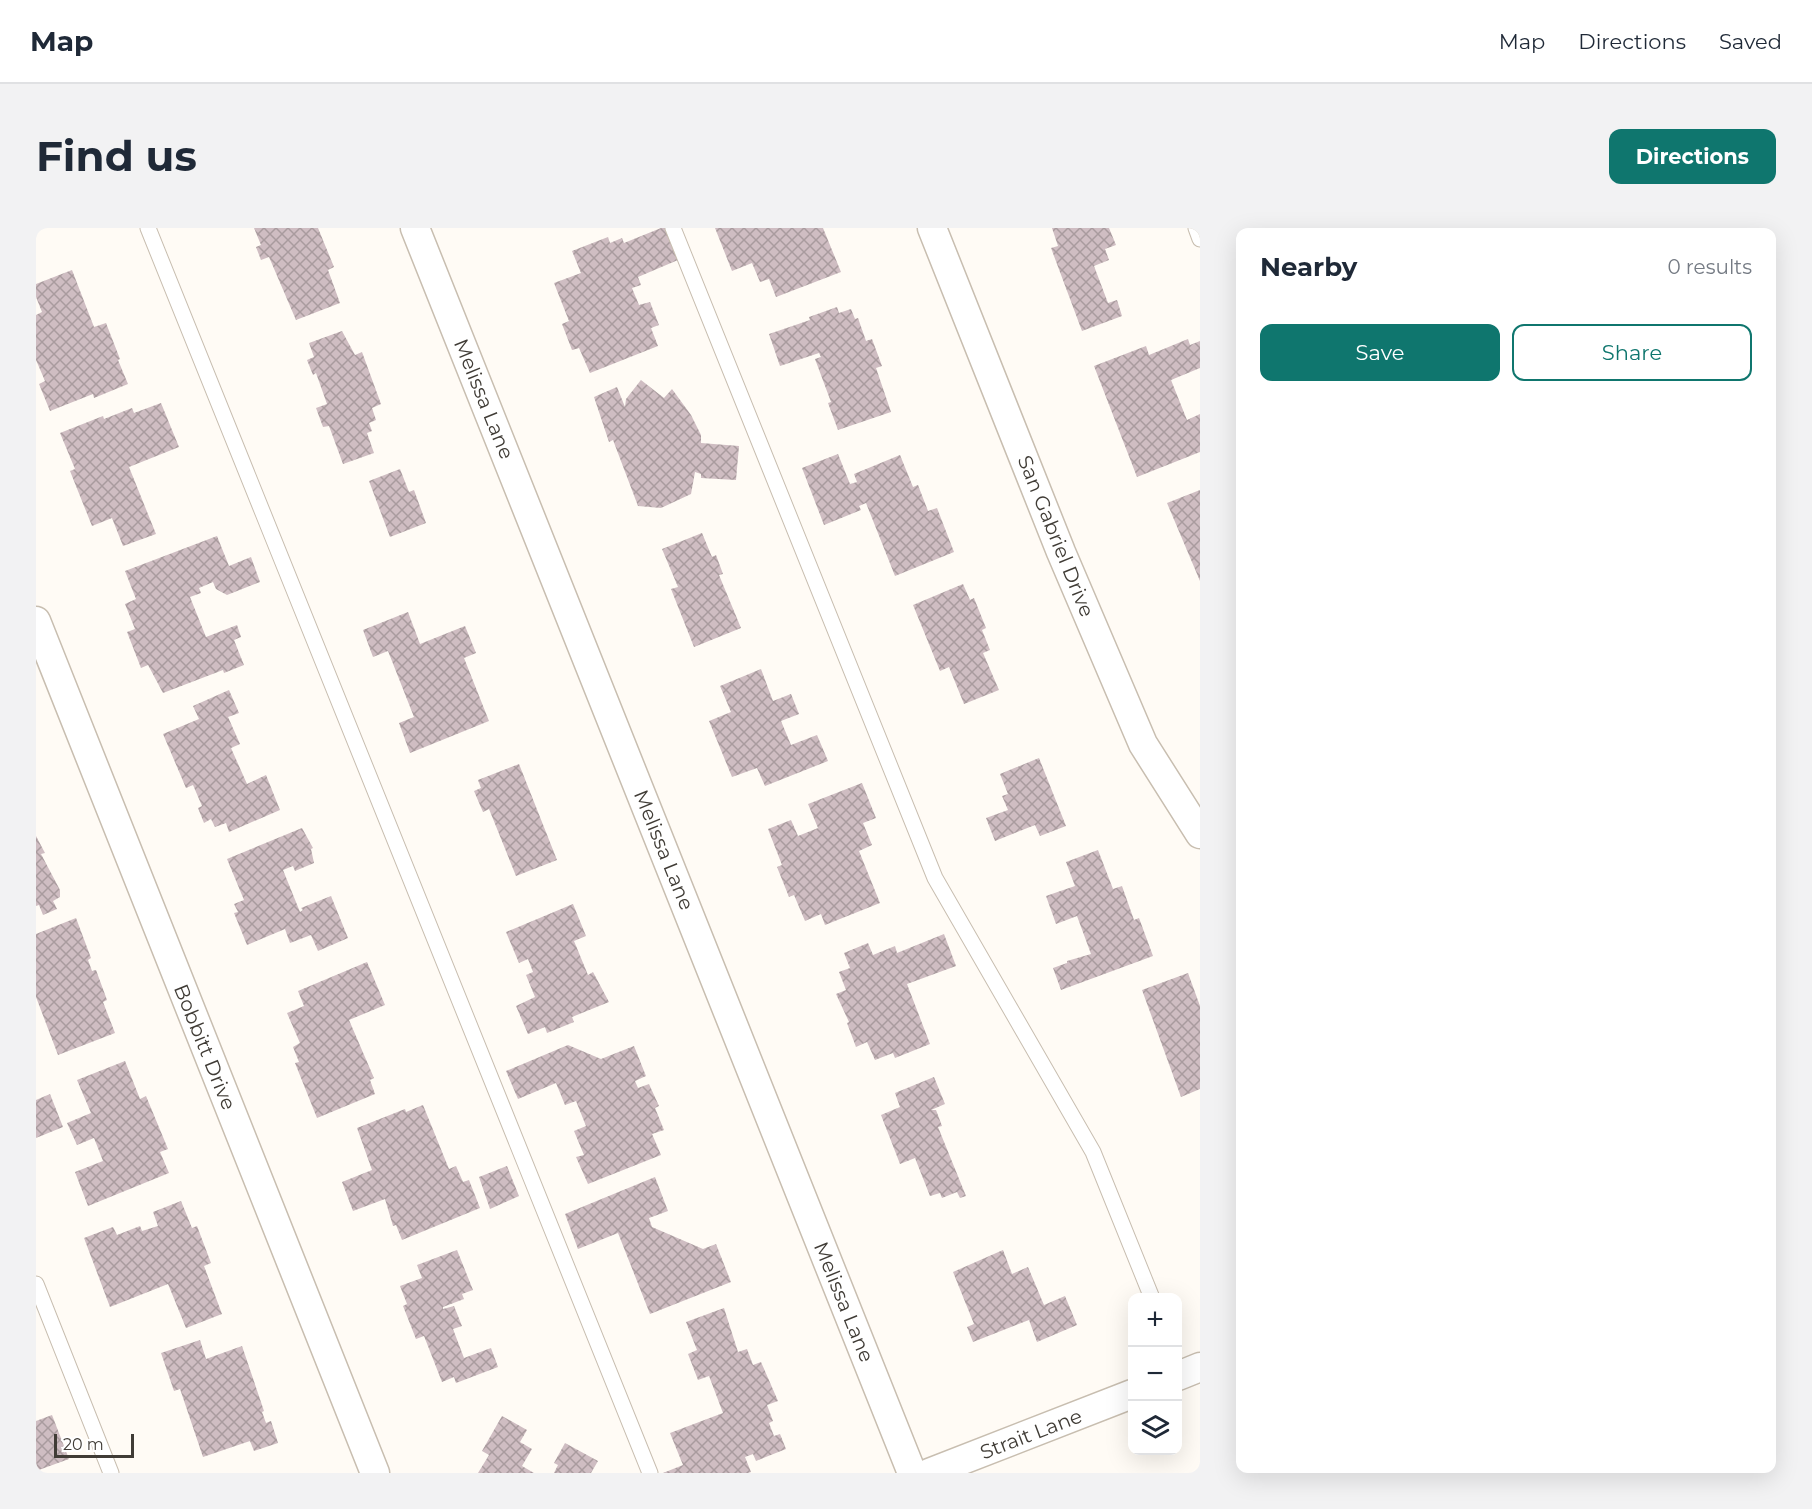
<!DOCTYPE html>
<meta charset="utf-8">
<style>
:root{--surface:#fff;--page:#f2f2f3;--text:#1f2937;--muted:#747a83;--line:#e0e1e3;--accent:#0f766e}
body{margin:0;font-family:Montserrat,sans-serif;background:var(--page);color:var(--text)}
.controls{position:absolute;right:18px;bottom:18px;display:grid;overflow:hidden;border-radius:12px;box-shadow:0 6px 24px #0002}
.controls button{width:54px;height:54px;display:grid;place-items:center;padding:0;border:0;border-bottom:2px solid var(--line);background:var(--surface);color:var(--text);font:30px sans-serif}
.scale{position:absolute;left:18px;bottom:15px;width:80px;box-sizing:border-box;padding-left:6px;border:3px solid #403c36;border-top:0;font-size:16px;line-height:21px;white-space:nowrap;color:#403c36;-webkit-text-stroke:4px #fff;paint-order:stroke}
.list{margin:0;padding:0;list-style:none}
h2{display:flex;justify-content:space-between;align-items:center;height:78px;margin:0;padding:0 24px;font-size:26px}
h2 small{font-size:20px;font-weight:400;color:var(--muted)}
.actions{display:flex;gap:12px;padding:18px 24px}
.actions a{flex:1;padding:14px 0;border:2px solid var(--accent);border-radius:12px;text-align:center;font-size:21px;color:var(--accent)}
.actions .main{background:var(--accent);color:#fff}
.icon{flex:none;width:33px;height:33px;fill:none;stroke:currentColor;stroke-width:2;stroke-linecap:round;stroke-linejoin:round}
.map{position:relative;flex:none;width:1164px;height:1245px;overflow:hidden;border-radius:12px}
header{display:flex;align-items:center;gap:36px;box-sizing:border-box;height:84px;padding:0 30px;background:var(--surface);border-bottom:2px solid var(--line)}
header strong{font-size:28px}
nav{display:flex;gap:33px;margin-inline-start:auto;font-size:21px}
.intro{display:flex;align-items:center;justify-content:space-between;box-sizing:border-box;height:144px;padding:0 36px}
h1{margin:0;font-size:42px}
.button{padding:15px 27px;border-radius:12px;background:var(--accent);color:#fff;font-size:21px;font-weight:700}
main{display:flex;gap:36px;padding:0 36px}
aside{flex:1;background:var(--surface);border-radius:12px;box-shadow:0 6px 24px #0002}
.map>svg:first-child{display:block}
.building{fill:url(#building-cross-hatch)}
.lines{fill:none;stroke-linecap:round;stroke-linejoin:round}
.lane-casing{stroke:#c8beb0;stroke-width:17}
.street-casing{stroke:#c8beb0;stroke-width:31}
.lane{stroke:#fff;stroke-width:15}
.street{stroke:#fff;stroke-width:28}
.labels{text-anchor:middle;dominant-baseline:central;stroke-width:4.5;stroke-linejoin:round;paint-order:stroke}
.street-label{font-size:20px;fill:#403c36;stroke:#fff}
</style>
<header>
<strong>Map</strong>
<nav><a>Map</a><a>Directions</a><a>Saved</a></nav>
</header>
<div class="intro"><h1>Find us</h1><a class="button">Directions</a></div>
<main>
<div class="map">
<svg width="1164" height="1245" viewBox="0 0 1164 1245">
<defs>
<pattern id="building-cross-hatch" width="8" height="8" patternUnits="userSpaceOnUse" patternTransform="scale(1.5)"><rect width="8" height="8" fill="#cfbdc2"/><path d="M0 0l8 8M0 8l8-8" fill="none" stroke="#a99b9e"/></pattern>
</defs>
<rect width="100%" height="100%" fill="#fffbf5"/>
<g class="building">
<path d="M 218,0 L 282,0 L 298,39 L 292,42 L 304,75 L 260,92 L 233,29 L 225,32 L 220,19 L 225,17 Z"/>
<path d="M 625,0 L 629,0 L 642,32 L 602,49 L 605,57 L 596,60 L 603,77 L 614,74 L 623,97 L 615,100 L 622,118 L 554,145 L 543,120 L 536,122 L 526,96 L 533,93 L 518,55 L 545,45 L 536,23 L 572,9 L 574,15 L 586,10 L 588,15 Z"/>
<path d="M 679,0 L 787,0 L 805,44 L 740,69 L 733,51 L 724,54 L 716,35 L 696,43 Z"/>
<path d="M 1016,0 L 1073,0 L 1080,17 L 1069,21 L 1073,32 L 1058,38 L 1072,75 L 1081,72 L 1086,88 L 1046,103 L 1015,20 L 1022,18 Z"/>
<path d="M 36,42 L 58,99 L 70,95 L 84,131 L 82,132 L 92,156 L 58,170 L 57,166 L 14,183 L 3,156 L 9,153 L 0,132 L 0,87 L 6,84 L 0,69 L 0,56 Z"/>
<path d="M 801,79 L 803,85 L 815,81 L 819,91 L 822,90 L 830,113 L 836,111 L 846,138 L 840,140 L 855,184 L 802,202 L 792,175 L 795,174 L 779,131 L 785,129 L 783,125 L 744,138 L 733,106 L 774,92 L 773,89 Z"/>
<path d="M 306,103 L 319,127 L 326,124 L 345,176 L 336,180 L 340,192 L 333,195 L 336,203 L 331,205 L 338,225 L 307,236 L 293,198 L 287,199 L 280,180 L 291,176 L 280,145 L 277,147 L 271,132 L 278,129 L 273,115 Z"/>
<path d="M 1152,111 L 1154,117 L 1164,113 L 1164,140 L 1135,152 L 1151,192 L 1164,186 L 1164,224 L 1101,249 L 1058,138 L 1110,118 L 1113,127 Z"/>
<path d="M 605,152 L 628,170 L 636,161 L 655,187 L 665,207 L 665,215 L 703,218 L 700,252 L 665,250 L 665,246 L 659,244 L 655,266 L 625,280 L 602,278 L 577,212 L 573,214 L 558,169 L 581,159 L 589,179 L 590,171 Z"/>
<path d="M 125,175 L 143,219 L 93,239 L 120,306 L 87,318 L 76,290 L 56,298 L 34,243 L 39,241 L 24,205 L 67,188 L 68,191 L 96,180 L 98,185 Z"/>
<path d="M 802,226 L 814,256 L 821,254 L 818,246 L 864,227 L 877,259 L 882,257 L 892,283 L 901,280 L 918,324 L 859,348 L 830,275 L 823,278 L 825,282 L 788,297 L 766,240 Z"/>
<path d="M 364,241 L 373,264 L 378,262 L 390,295 L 354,309 L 333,253 Z"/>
<path d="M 1164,262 L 1164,353 L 1131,275 Z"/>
<path d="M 666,305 L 676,329 L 680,327 L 687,346 L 683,347 L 705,400 L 658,419 L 635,361 L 642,359 L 626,321 Z"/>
<path d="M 181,308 L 193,338 L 215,329 L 224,354 L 191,367 L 180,361 L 177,354 L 163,360 L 165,365 L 154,369 L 170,409 L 201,397 L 205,409 L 198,412 L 208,437 L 188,445 L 187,442 L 127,465 L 112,437 L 105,440 L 91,404 L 99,401 L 89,376 L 100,371 L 89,343 Z"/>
<path d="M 927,356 L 934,372 L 938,370 L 950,400 L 946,402 L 954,422 L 947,425 L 963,462 L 928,476 L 913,439 L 904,443 L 877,377 Z"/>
<path d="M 372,384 L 384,416 L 429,398 L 440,425 L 428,430 L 453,493 L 374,525 L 363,495 L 378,489 L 352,423 L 337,429 L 327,402 Z"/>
<path d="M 725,441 L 737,473 L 755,466 L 763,486 L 745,493 L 755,517 L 781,507 L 792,533 L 729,558 L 721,540 L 696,549 L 673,493 L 695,484 L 684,458 Z"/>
<path d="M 193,462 L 203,485 L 192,489 L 204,516 L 195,520 L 211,556 L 230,547 L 244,582 L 193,604 L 190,595 L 179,599 L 175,591 L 168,595 L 162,580 L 166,578 L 157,557 L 150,560 L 127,506 L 163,491 L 157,478 Z"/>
<path d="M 1003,530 L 1030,598 L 1004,608 L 999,597 L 959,613 L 950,590 L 972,582 L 966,568 L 972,566 L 964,546 Z"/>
<path d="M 483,536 L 521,632 L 480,648 L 453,581 L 447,584 L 438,563 L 445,560 L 442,552 Z"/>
<path d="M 826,555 L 840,590 L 827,595 L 836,617 L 823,623 L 844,675 L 789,697 L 785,686 L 769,693 L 758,667 L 753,669 L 741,639 L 746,637 L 732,601 L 755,592 L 762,608 L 782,600 L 772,576 Z"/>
<path d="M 266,600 L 277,620 L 275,621 L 278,635 L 259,643 L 257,638 L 247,642 L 264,684 L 267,682 L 265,680 L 295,668 L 312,710 L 282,723 L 275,707 L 254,715 L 249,701 L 211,717 L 198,685 L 202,684 L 198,676 L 208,672 L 191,631 Z"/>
<path d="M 0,608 L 9,625 L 5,626 L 24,662 L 24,669 L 17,673 L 21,681 L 7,687 L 3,677 L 0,678 Z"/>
<path d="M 1062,622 L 1077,661 L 1086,658 L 1098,692 L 1103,690 L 1117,728 L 1025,762 L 1017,740 L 1031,735 L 1031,733 L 1055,726 L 1041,688 L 1020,696 L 1010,668 L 1039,658 L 1030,634 Z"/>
<path d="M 537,676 L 550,708 L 538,713 L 552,747 L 557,744 L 573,774 L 536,789 L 538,794 L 511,805 L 509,799 L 492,806 L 480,778 L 499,769 L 490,747 L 497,744 L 492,731 L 483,735 L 470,704 Z"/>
<path d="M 40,690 L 55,730 L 52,732 L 56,743 L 60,742 L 71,772 L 67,774 L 79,805 L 22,827 L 0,769 L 0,706 Z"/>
<path d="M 908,706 L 920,738 L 871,756 L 894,816 L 859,830 L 857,825 L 839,832 L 831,814 L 820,819 L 811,795 L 813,794 L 800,766 L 810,762 L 803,744 L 814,740 L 808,725 L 832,715 L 837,727 L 859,718 L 861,725 Z"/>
<path d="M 331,734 L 349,777 L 313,792 L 338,850 L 334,852 L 339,866 L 281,890 L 259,835 L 263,834 L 257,819 L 264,815 L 251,785 L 268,778 L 262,763 Z"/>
<path d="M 1152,745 L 1164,778 L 1164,861 L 1145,869 L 1106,762 Z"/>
<path d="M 532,817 L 565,831 L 598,818 L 610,848 L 599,853 L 602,860 L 613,856 L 623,878 L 619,880 L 628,902 L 616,906 L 625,927 L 552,956 L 540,929 L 548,927 L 538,903 L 550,898 L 540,873 L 529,877 L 520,855 L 482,871 L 470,843 Z"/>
<path d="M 89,833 L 104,871 L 110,868 L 132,921 L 124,924 L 133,945 L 52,978 L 39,944 L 67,933 L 58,910 L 41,917 L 31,895 L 55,885 L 41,852 Z"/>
<path d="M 898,849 L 909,876 L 895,882 L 900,882 L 906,898 L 902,899 L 930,968 L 924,970 L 921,964 L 906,970 L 904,965 L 894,968 L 879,930 L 864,936 L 845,887 L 864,879 L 859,865 Z"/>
<path d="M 14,866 L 27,899 L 0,910 L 0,872 Z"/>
<path d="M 387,877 L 413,941 L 420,938 L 427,954 L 433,952 L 444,980 L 366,1012 L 360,997 L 357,998 L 349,971 L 317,983 L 306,954 L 336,942 L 321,900 L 369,881 L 370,884 Z"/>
<path d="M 471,938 L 483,968 L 454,981 L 443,949 Z"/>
<path d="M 619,949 L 632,983 L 613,990 L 616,999 L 667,1021 L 680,1016 L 695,1054 L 614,1086 L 582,1005 L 542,1021 L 529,986 Z"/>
<path d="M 145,973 L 156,1000 L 161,998 L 175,1035 L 168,1038 L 186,1086 L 150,1100 L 132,1056 L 74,1079 L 48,1010 L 77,999 L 81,1007 L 104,998 L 106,1003 L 122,998 L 117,984 Z"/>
<path d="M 421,1022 L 437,1062 L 426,1066 L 428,1071 L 407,1079 L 407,1081 L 418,1078 L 426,1098 L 417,1101 L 428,1130 L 455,1120 L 462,1139 L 420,1155 L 418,1149 L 406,1154 L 388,1108 L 380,1111 L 367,1078 L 371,1076 L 364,1058 L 386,1050 L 381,1037 Z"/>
<path d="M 967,1022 L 976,1046 L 992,1039 L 1008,1077 L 1029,1068 L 1041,1097 L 1001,1114 L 993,1092 L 937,1114 L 931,1099 L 938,1096 L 917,1044 Z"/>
<path d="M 688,1080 L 702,1124 L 711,1121 L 717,1137 L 725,1134 L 742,1173 L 731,1177 L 737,1193 L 733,1195 L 738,1208 L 744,1206 L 750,1221 L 720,1233 L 717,1226 L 709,1229 L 715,1244 L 712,1245 L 627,1245 L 647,1237 L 634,1205 L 687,1185 L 673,1148 L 662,1152 L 652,1126 L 661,1122 L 650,1094 Z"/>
<path d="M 164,1112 L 170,1131 L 206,1118 L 228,1183 L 226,1184 L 230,1195 L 235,1193 L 242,1215 L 218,1223 L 214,1213 L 167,1229 L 144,1161 L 138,1163 L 125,1125 Z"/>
<path d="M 16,1187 L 33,1231 L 0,1243 L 0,1193 Z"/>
<path d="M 466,1188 L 491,1202 L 484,1214 L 496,1221 L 486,1238 L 498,1245 L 442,1245 L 453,1227 L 446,1223 Z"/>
<path d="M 529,1215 L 562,1233 L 555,1245 L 518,1245 L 522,1237 L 518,1235 Z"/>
</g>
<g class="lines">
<defs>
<g id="lane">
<path d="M 112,0 L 614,1245"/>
<path d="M 637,0 L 899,650 L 1057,924 L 1116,1070"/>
<path d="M 1160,0 L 1164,11"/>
<path d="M 0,1056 L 75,1245"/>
</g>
<g id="street">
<path d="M 379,0 L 876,1245"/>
<path d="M 896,0 L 1025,324 L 1107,516 L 1164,606"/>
<path d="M 0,393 L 339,1245"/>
<path d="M 1142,1148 L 1164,1139"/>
<path d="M 893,1245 L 1096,1166"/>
</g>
</defs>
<use href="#lane" class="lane-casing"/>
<use href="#street" class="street-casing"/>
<use href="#lane" class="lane"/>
<use href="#street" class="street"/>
</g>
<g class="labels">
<g class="street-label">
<text transform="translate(448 171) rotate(68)">Melissa Lane</text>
<text transform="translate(1020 308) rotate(68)">San Gabriel Drive</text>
<text transform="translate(628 622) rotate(68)">Melissa Lane</text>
<text transform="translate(169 819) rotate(68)">Bobbitt Drive</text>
<text transform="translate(808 1074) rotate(68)">Melissa Lane</text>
<text transform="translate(995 1206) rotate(-21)">Strait Lane</text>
</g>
</g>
</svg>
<div class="controls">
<button>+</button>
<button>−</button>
<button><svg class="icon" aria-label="layers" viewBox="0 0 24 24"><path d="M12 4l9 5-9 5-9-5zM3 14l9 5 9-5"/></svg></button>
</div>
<div class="scale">20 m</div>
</div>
<aside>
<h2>Nearby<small>0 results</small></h2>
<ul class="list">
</ul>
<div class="actions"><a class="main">Save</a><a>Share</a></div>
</aside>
</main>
